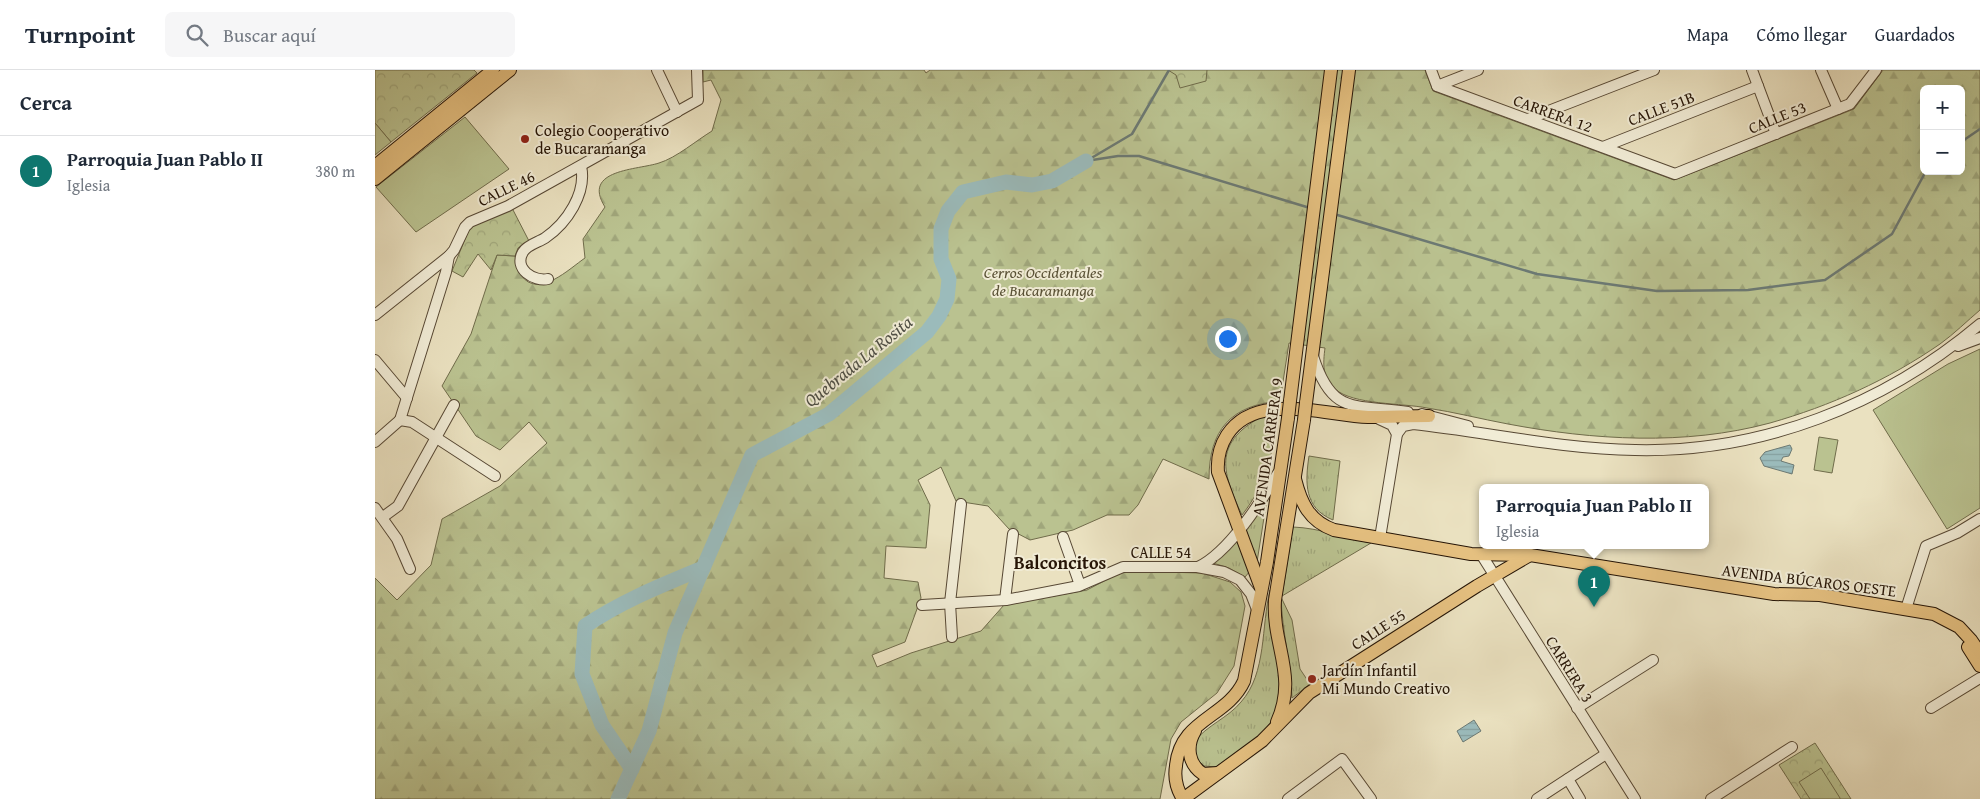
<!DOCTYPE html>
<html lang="es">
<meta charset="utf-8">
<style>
:root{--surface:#fff;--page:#f6f6f7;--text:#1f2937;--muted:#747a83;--line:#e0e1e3;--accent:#0f766e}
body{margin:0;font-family:"Gentium Book Plus",serif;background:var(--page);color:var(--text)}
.controls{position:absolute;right:15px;top:15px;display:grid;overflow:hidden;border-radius:8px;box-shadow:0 5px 20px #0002}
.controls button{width:45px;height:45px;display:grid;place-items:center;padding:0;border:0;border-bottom:1px solid var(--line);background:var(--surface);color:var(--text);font:25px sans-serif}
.you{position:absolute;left:852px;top:268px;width:18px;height:18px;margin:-12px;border:4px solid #fff;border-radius:50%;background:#1a73e8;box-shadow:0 0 0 8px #1a73e833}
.badge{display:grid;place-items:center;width:32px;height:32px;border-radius:50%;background:var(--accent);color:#fff;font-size:16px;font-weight:700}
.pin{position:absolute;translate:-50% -41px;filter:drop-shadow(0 1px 2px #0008)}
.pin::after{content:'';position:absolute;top:26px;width:18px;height:15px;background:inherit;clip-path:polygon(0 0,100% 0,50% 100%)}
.popup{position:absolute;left:1104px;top:414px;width:230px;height:65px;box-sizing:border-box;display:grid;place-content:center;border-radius:8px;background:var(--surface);filter:drop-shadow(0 1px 4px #0005);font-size:16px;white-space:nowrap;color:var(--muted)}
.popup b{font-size:19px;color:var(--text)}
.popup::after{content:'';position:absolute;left:50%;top:100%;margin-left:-10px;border:10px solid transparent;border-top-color:var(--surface)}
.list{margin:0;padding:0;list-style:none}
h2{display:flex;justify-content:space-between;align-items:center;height:65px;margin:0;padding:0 20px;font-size:21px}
h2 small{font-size:16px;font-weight:400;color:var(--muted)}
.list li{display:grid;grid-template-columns:32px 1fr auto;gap:15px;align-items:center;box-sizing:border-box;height:70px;padding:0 20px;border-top:1px solid var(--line)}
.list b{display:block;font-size:19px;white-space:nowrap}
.list p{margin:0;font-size:16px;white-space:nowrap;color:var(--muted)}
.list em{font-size:16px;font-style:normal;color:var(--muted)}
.icon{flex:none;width:28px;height:28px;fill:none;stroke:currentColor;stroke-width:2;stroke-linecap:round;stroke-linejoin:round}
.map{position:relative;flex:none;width:1605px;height:729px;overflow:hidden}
header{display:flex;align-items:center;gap:30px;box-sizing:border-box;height:70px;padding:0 25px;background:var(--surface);border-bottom:1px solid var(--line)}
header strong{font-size:24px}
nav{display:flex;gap:28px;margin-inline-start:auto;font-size:18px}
.search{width:350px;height:45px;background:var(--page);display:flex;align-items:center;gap:12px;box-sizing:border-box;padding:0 18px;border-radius:8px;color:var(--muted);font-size:19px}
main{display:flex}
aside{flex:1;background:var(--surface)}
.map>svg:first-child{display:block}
.grass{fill:url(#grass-tufts);stroke:#706c4b}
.forest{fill:url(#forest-firs);stroke:#706c4b;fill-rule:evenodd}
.park{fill:url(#park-crowns);stroke:#706c4b}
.garden{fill:#bac290;stroke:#706c4b}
.water{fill:url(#water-rules);stroke:#6c7973}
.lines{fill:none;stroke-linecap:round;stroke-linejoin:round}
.stream{stroke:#6c7973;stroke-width:2.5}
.river{stroke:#9bbbbb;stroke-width:15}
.minor-casing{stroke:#574834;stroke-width:12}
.major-casing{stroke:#261506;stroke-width:14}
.minor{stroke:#f1ecd6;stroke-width:10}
.major{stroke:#e5c080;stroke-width:12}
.major-bridge-casing{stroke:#261506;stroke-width:14;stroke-linecap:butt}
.major-bridge{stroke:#e5c080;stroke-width:12}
.poi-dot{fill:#8f2418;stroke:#f1ecd6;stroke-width:2}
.labels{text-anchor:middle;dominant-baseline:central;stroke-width:4;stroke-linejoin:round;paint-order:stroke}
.street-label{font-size:16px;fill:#261506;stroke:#f1ecd6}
.poi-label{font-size:16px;fill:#261506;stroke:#f1ecd6;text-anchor:start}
.park-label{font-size:16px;font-style:italic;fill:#5a5236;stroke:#f1ecd6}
.water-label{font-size:18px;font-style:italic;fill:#4f4f45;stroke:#f1ecd6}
.neighbourhood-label{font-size:18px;font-weight:bold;fill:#261506;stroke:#f1ecd6}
</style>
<header>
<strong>Turnpoint</strong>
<div class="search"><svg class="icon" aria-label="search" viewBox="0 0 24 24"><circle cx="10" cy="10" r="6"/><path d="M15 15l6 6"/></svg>Buscar aquí</div>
<nav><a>Mapa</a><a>Cómo llegar</a><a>Guardados</a></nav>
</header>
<main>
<aside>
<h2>Cerca<small></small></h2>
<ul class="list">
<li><span class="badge">1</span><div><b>Parroquia Juan Pablo II</b><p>Iglesia</p></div><em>380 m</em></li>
</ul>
</aside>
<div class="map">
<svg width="1605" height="729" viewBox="0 0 1605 729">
<defs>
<pattern id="grass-tufts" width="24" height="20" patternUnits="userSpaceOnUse" patternTransform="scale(1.25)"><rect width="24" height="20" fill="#bac290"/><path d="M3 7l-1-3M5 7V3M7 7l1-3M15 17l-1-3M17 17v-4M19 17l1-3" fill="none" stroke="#a0a67b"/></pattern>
<pattern id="forest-firs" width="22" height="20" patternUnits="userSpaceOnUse" patternTransform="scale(1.25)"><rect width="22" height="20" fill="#bac290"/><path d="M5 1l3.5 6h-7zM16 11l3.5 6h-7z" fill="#a0a67b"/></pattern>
<pattern id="park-crowns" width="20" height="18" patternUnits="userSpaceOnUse" patternTransform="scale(1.25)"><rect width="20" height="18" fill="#bac290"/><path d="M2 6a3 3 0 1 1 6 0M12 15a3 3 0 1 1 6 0" fill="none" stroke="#a0a67b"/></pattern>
<pattern id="water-rules" width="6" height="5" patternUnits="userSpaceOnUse" patternTransform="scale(1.25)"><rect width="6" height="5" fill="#9bbbbb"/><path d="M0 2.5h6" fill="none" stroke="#85a09f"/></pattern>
</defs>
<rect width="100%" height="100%" fill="#eae1c0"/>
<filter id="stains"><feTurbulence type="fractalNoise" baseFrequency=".004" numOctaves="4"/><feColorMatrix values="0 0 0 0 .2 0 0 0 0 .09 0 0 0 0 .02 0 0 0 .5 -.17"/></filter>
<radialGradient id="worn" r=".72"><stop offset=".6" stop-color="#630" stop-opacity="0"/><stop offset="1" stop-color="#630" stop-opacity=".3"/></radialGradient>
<g class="grass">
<path d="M 890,345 L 903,345 C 897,384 892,413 867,445 C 845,399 839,371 890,345 Z"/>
<path d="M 934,386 L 965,391 L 958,450 C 929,438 930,413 934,386 Z"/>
<path d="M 891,435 L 882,492 L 869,459 Z"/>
<path d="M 918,457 C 945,458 970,468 996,473 L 907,526 Z"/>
<path d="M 861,468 L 875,501 L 870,507 L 854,498 L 838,493 Z"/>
<path d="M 895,520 C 893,562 920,625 890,660 C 878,674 857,685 841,697 L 829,696 L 820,687 L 819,672 C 832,655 853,648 866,632 C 892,603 886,556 895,520 Z"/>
<path d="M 906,527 L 917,550 L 925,599 L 935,614 L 917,628 C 916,594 907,561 906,527 Z"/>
</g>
<path class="forest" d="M 328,0 L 549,0 L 551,3 L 555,0 L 1050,0 L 1058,21 L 1299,110 L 1479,39 L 1508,0 L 1605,0 L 1605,240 C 1592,251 1579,264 1565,274 C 1513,310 1455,336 1395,353 C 1310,376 1218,370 1133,354 C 1106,349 1079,342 1052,338 C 1028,333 978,335 960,319 C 947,309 948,293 950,278 L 914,273 L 905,331 C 856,335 834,360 834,409 L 788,389 L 763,435 L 754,445 L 732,445 L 698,460 L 655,470 L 634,459 L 613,436 L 581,431 L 566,397 L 543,410 L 555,435 L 551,478 L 511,476 L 509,508 L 543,512 L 546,528 L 530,572 L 497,585 L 502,597 L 536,583 L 606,561 L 629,535 L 712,520 L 748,501 L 827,503 L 855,512 L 866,522 L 870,536 L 859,596 L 842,623 L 806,652 L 796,669 L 785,729 L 0,729 L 0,508 L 22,530 L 56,495 L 67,449 L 125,416 L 172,373 L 154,352 L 125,380 L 101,366 L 67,316 L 96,264 L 122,185 L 140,186 C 142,192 143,200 146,205 C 163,230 195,198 210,188 L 208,169 L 230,137 C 206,99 263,100 284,93 C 301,88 322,70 337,61 L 346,30 L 336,10 L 328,12 ZM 1549,19 L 1586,19 L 1586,101 L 1549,101 Z"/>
<g class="park">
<path d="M 0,0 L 99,0 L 102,3 L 16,72 L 0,53 Z"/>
<path d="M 793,0 L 832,0 L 831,11 L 805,18 L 801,5 Z"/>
<path d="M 137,138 L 154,171 L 143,178 L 140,186 L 122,185 L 116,200 L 103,184 L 88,207 L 77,201 L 95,157 Z"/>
<path d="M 1440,673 L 1476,729 L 1426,729 L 1404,695 Z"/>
</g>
<g class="garden">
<path d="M 90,47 L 134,99 L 41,162 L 1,117 Z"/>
<path d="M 0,53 L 16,72 L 0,85 Z"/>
<path d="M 1605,279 L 1605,438 L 1572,459 L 1498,340 L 1573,294 Z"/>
<path d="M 1444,367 L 1463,370 L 1457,403 L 1439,400 Z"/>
<path d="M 1446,698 L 1465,728 L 1465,729 L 1435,729 L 1424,712 Z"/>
</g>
<g class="water">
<path d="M 1415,375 L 1417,379 L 1414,386 L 1408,387 L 1406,391 L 1419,395 L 1417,404 L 1389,396 L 1385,388 L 1390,382 Z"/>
<path d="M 1099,650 L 1106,661 L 1088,672 L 1082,661 Z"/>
</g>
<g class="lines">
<g class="stream">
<path d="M 1586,72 L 1605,59"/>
<path d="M 713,90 L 757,64 L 794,0"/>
<path d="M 711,91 L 743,86 L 764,86 L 935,138"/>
<path d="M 959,144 L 1162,204 L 1282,221 L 1373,220 L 1450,210 L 1517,164 L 1551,101"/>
</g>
<g class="river">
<path d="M 257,699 L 227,655 L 207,604 L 210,556 C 247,531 287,515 328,498"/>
<path d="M 243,729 L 274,661 L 300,563 L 377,385 L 454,344 L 552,262 L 564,246 L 572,229 L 574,209 L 566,189 L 566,159 L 573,141 L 588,122 L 631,112 L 657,115 L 677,111 L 711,91"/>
</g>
<defs>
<g id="minor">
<path d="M 282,0 L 302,42"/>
<path d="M 1056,0 L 1062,16 L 1300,104 L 1475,34 L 1501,0"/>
<path d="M 1377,0 L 1401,64"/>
<path d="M 1446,0 L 1463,39"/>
<path d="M 1062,16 L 1103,0"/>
<path d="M 1153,49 L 1279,0"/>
<path d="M 1228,77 L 1383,16"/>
<path d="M 173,209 C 159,212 138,199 148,182 C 152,175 164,172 170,168 C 192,153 212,123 206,96"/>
<path d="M 0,245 L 74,186 L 79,180 L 90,157 L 95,152 L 133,136 L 323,30 L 322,0"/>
<path d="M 1583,276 L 1605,268"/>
<path d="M 938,286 C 957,346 979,334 1033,342"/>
<path d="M 0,290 L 32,328"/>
<path d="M 1047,344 L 1093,356"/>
<path d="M 1004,349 L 1017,355 L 1022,364 L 1005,468"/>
<path d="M 25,350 L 71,202 L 74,186"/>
<path d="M 25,350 L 37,352 L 120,406"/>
<path d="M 1022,364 L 1028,356 L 1038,354 C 1112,362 1186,379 1260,380 C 1386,383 1509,335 1605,254"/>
<path d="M 0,372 L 25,350"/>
<path d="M 0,438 L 22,469 L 35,499"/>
<path d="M 8,447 L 23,436 L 79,335"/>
<path d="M 688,467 L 705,515"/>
<path d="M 1106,484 L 1260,729"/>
<path d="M 823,497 C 853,483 886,432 903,403"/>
<path d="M 630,530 L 638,464"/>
<path d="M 547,535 L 631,530 L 704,516 L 748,497 L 822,497 L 849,502 L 865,510 L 876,524 L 883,542"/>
<path d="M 1531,539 L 1551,476 L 1582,463 L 1605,449"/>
<path d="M 577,567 L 575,533 L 586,434"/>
<path d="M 1202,638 L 1278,590"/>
<path d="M 1556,638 L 1605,608"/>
<path d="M 1193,709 L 1205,729"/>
<path d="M 913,729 L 967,689 L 996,729"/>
<path d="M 1162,729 L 1231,684"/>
<path d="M 1336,729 L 1417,677"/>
</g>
<g id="major">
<path d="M 0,96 L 118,0"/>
<path d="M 0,109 L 135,0"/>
<path d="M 915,331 L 956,0"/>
<path d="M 931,333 L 974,0"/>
<path d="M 920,409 C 926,433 934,451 959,460 L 1096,484 L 1155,485 L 1399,524 L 1445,525 L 1559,544 L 1584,557 L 1596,570 L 1605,583"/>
<path d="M 886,518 L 843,402 C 842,389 845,376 852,365 C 881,321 949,345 993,347 C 1013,347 1034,346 1054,346"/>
<path d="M 1593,577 L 1605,596"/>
<path d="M 902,652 C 923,605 897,576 900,530 L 929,350"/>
<path d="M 820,661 C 811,676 813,694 828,704 L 843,703"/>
<path d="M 808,729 L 887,671 L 934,623 L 1102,516 L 1155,485"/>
<path d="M 808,729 C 801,718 799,708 801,696 C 805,649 852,648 869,611 L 892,492 L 913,348"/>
</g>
</defs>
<use href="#minor" class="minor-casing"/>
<use href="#major" class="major-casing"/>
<use href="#minor" class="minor"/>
<use href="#major" class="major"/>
<defs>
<g id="major-bridge">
<path d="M 913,348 L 915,331"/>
<path d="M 929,350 L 931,333"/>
</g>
</defs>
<use href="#major-bridge" class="major-bridge-casing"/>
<use href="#major-bridge" class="major-bridge"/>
</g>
<g class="poi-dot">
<circle cx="150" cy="69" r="5"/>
<circle cx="937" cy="609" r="5"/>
</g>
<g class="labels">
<g class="street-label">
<text transform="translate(1286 38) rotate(-21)">CALLE 51B</text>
<text transform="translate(1178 43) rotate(20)">CARRERA 12</text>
<text transform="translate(1402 47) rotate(-22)">CALLE 53</text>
<text transform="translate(131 118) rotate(-26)">CALLE 46</text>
<text transform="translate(892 377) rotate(-82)">AVENIDA CARRERA 9</text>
<text x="786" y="482">CALLE 54</text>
<text transform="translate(1434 510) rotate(7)">AVENIDA BÚCAROS OESTE</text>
<text transform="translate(1003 559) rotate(-33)">CALLE 55</text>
<text transform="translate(1195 599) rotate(58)">CARRERA 3</text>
</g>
<g class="poi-label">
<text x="160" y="60">Colegio Cooperativo<tspan x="160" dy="18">de Bucaramanga</tspan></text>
<text x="947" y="600">Jardín Infantil<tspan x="947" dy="18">Mi Mundo Creativo</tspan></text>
</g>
<g class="park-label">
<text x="668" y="202">Cerros Occidentales<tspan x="668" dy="18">de Bucaramanga</tspan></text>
</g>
<g class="water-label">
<text transform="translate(483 291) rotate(-39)">Quebrada La Rosita</text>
</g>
<g class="neighbourhood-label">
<text x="685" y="492">Balconcitos</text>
</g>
</g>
<rect width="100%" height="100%" filter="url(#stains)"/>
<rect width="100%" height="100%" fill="url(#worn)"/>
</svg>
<div class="controls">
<button>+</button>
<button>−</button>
</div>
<div class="you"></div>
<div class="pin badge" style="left:1219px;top:537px">1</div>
<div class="popup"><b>Parroquia Juan Pablo II</b>Iglesia</div>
</div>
</main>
